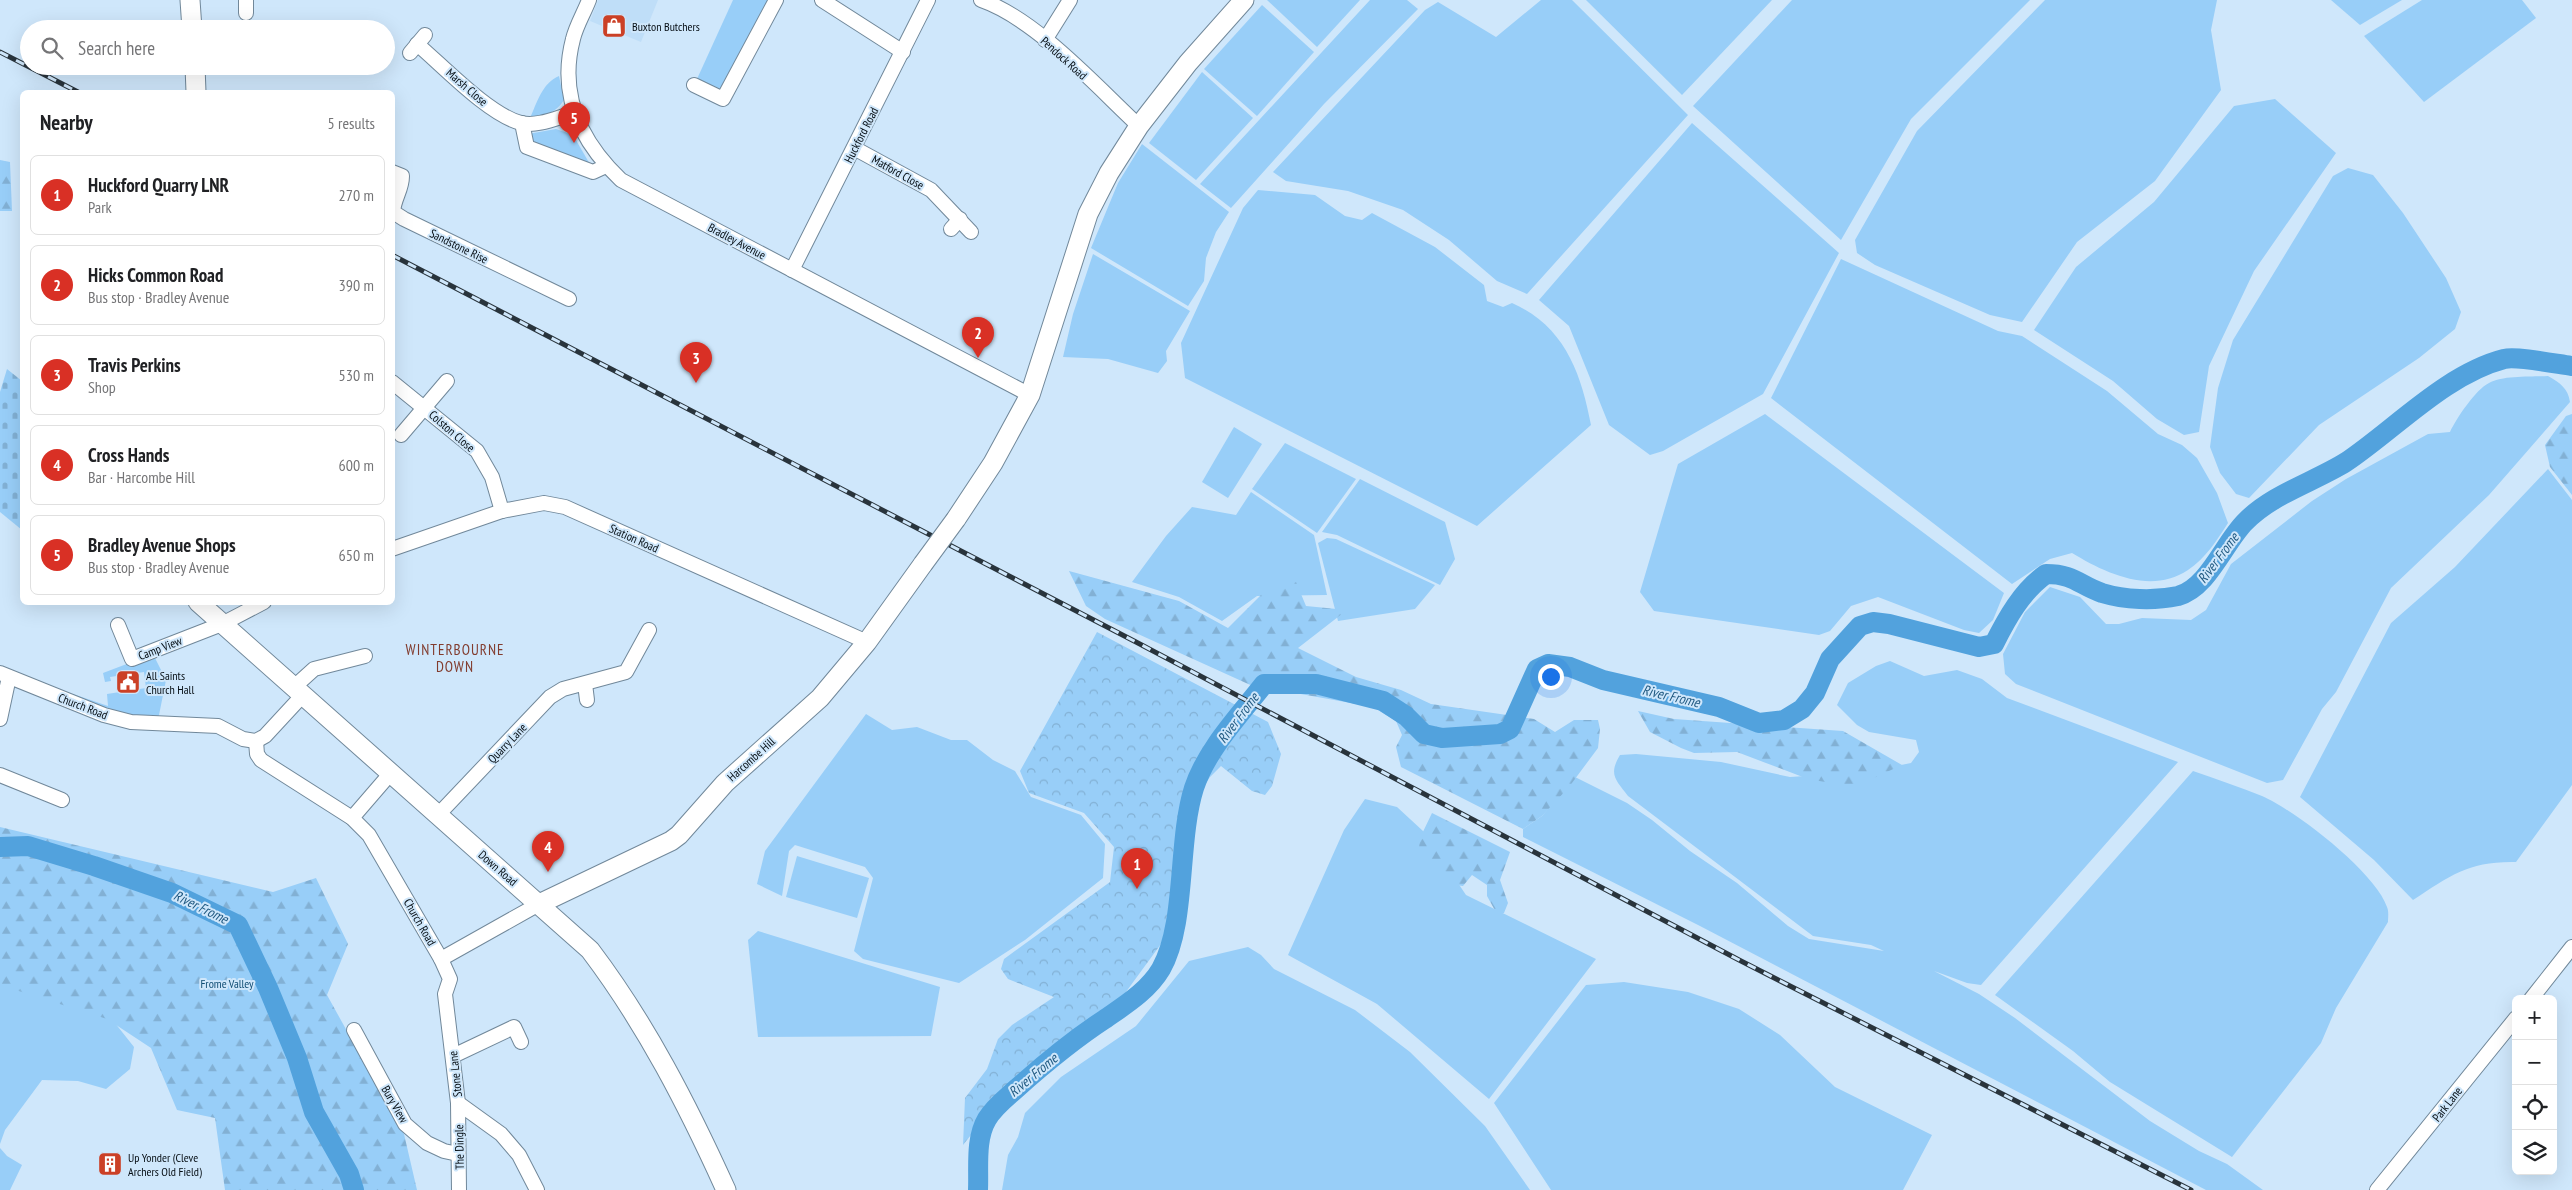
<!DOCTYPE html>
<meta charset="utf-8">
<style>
:root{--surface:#fff;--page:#f2f2f2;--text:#202124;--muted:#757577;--line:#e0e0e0;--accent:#d93025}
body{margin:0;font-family:"PT Sans Narrow",sans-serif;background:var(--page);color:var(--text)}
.controls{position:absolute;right:15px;bottom:15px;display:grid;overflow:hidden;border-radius:8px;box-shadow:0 5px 20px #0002}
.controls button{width:45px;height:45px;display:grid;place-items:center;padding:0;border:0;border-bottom:1px solid var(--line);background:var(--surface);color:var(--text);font:25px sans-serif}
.you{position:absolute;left:1550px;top:676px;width:18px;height:18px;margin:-12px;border:4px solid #fff;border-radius:50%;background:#1a73e8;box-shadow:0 0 0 8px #1a73e833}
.badge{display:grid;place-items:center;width:32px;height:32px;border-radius:50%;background:var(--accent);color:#fff;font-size:16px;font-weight:700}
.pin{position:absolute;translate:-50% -41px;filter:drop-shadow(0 1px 2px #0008)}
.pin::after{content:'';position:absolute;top:26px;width:18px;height:15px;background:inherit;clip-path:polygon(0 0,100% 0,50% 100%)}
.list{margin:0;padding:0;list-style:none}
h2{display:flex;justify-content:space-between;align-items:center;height:65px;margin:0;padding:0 20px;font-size:21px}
h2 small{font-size:16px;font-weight:400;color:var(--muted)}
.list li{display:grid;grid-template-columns:32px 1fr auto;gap:15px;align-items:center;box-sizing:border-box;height:80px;margin:0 10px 10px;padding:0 10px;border:1px solid var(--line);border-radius:8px}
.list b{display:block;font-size:19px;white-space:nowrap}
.list p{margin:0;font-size:16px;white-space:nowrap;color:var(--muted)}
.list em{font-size:16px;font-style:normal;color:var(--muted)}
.icon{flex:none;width:28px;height:28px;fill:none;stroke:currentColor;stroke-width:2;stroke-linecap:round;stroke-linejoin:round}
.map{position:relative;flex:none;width:2572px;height:1190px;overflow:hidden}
.search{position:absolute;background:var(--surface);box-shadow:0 5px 20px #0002;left:20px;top:20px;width:375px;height:55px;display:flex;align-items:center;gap:12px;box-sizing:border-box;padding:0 18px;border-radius:28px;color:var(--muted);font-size:19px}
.panel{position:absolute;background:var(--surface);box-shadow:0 5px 20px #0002;left:20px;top:90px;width:375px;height:515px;border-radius:8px}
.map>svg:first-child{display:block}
.built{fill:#bfdef8}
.green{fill:#98cef8}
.forest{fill:url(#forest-firs)}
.cemetery{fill:url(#cemetery-stones)}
.park{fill:url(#park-crowns)}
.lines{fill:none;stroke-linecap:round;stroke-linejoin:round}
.river{stroke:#52a2dd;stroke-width:20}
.street-casing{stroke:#71889a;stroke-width:16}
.secondary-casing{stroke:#71889a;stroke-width:21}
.street{stroke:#fff;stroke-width:14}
.secondary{stroke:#fff;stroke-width:19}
.rail-casing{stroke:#29343c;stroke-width:5}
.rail{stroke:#cfe7fb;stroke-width:3;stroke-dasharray:9;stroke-linecap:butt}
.secondary-bridge-casing{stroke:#71889a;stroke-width:21;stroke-linecap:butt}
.secondary-bridge{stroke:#fff;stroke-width:19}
.labels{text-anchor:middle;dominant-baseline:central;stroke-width:4;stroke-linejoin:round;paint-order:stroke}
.poi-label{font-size:12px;fill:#050d13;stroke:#cfe7fb;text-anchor:start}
.street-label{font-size:12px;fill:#050d13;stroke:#cfe7fb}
.park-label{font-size:12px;fill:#0f4c73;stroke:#cfe7fb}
.water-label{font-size:14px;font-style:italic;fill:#215a82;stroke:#cfe7fb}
.quarter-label{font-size:15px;letter-spacing:1px;fill:#823c2e;stroke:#cfe7fb}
</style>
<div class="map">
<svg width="2572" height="1190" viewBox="0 0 2572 1190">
<defs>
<pattern id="forest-firs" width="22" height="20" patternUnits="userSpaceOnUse" patternTransform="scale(1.25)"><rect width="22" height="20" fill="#98cef8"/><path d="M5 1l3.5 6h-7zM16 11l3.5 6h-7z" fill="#82b0d4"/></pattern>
<pattern id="cemetery-stones" width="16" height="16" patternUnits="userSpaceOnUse" patternTransform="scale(1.25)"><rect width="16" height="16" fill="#98cef8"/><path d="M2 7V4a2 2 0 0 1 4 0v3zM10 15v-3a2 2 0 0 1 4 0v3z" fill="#82b0d4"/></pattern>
<pattern id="park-crowns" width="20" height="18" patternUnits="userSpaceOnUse" patternTransform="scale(1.25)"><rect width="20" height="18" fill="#98cef8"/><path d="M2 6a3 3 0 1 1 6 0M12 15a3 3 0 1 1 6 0" fill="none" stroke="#82b0d4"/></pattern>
</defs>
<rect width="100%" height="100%" fill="#cfe7fb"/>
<path class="built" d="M 598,0 L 658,0 L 641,42 L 590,21 Z"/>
<g class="green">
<path d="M 733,0 L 770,0 L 725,85 L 719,89 L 699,82 L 697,79 Z"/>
<path d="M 1267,0 L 1360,0 L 1317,47 Z"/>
<path d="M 1370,0 L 1407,0 L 1418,9 L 1324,104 L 1231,208 L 1200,184 Z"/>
<path d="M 1541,0 L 1572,0 L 1688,115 L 1527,294 L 1497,281 L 1449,240 L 1403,210 L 1348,191 L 1286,181 L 1273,172 L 1425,10 L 1438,2 L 1496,37 Z"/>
<path d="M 1586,0 L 1772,0 L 1682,95 Z"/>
<path d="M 1792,0 L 2030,0 L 1911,119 L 1841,240 L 1693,106 Z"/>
<path d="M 2045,0 L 2217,0 L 2211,30 L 2221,90 L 2155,181 L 2077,242 L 2022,322 L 1990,315 L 1875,265 L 1857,253 L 1855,240 L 1917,131 Z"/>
<path d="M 2331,0 L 2402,0 L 2360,25 Z"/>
<path d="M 2422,0 L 2522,0 L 2536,18 L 2424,102 L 2364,36 Z"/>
<path d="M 1262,5 L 1314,52 L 1257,116 L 1204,69 Z"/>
<path d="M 1202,72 L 1253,118 L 1196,180 L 1149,143 Z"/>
<path d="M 559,76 L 564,100 C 555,114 545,115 530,118 C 537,103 542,83 559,76 Z"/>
<path d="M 2275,99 L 2336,153 L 2254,271 L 2209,366 L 2199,432 L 2184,435 L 2157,419 L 2113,381 L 2034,330 L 2076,267 L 2154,202 L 2234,106 Z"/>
<path d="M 1692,123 L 1839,253 L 1763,394 L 1663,451 L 1650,455 L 1609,425 L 1569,326 L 1539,300 Z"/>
<path d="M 556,129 L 573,135 L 591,166 L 535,147 L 528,134 Z"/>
<path d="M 1142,144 L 1229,212 L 1216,232 L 1206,258 L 1204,281 L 1188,306 L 1091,248 L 1118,183 Z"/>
<path d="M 2348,168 L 2373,175 L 2403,213 L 2446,278 L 2461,312 L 2455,329 L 2419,358 L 2319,425 L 2249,498 L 2236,494 L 2220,473 L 2210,447 L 2218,388 L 2233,340 L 2333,176 Z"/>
<path d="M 1258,190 L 1315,195 L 1345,216 L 1362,220 L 1372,213 L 1435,247 L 1484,285 L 1487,301 L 1503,307 L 1512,303 C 1564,326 1581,372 1591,425 L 1477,526 L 1185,378 L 1181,343 L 1243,208 Z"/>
<path d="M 1093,254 L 1190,311 L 1166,351 L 1167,361 L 1158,373 L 1108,359 L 1063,357 L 1073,314 Z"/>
<path d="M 1841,259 L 1998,331 L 2022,336 L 2107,391 L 2158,434 L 2182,445 L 2197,458 L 2217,493 L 2228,523 C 2217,540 2206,558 2188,570 C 2151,595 2105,573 2072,553 L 2050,559 L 2012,584 L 1771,398 Z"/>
<path d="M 2548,376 C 2560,383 2568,388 2570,402 L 2489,495 L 2391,588 L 2336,692 L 2322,709 L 2283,780 L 2267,783 L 2016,684 L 2005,674 L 2003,654 L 2025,612 L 2050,587 L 2080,597 L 2106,624 L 2119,624 L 2142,618 L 2191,620 L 2206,610 L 2231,564 L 2312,501 L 2346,479 L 2428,434 L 2450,432 C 2456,419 2476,389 2489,383 C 2503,375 2532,377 2548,376 Z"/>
<path d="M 1765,414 L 2004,593 L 1993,620 L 1979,633 L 1964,630 L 1878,597 L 1851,606 L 1830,631 L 1819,635 L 1654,611 L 1640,592 L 1678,464 Z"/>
<path d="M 1234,427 L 1262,444 L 1228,498 L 1202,482 Z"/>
<path d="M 1285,443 L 1356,479 L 1317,533 L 1252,489 Z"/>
<path d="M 2548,469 L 2572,500 L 2572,785 L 2516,862 C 2469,861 2451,875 2413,900 L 2374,860 L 2300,797 L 2391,623 L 2455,567 Z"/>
<path d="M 1360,479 L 1445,522 L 1455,559 L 1440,585 L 1337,535 L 1322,532 Z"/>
<path d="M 1251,492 L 1314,535 L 1327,595 L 1257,596 L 1222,621 L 1179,597 L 1132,582 L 1166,536 L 1192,507 L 1236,515 Z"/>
<path d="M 1327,538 L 1336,539 L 1435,585 L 1415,609 L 1338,621 L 1318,543 Z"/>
<path d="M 153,654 L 166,680 L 158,720 L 126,720 L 76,700 L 73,694 L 108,706 L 107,694 L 146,688 L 144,672 L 110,677 L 111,681 L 105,682 L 103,673 Z"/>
<path d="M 1890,661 L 1924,676 L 1957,670 L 1982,679 L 2007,698 L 2178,762 L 1981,985 L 1967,983 L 1934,971 L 1979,994 L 2015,1018 L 2150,1121 L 2199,1151 L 2227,1164 L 2263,1190 L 2206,1190 L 1700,926 L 1523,837 L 1523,829 L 1542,816 L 1575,777 L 1627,803 L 1652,820 L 1690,851 L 1737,883 L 1788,926 L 1809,939 L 1884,951 L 1871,945 L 1813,936 L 1628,796 C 1616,780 1608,775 1620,755 L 1636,754 L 1721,762 L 1790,777 L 1866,772 L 1911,763 L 1919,752 L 1916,740 L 1869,732 L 1857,725 L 1837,705 L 1848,683 L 1876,666 Z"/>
<path d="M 866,714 L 892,730 L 917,727 L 951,740 L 967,740 L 993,760 L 1015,771 L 1031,797 L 1081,815 L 1105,844 L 1103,878 L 1025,940 L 959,983 L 863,959 L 854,951 L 873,878 L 865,867 L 795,845 L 789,851 L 782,896 L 757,884 L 765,851 Z"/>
<path d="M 2193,771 C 2216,779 2240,787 2262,796 C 2296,811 2375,872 2387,907 C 2389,911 2388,918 2388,922 L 2336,1008 L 2321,1043 L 2232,1157 L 2110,1082 L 2073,1051 L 1995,995 Z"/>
<path d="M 1365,799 L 1397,807 L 1423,831 L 1466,895 L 1596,959 L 1489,1099 L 1377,1004 L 1288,955 L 1344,830 Z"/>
<path d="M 797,856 L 869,878 L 857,918 L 786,897 Z"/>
<path d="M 758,931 L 940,987 L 931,1036 L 758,1037 L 748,940 Z"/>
<path d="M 1248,947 L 1261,955 L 1274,969 L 1355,1010 L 1410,1052 L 1485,1126 L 1530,1190 L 1002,1190 L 1008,1155 L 1018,1137 L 1025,1113 L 1061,1077 L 1136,1026 L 1189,961 Z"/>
<path d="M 0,977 L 111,1018 L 134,1047 L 130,1069 L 106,1089 L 78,1081 L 42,1080 L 5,1130 L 0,1144 Z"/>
<path d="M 1624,982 L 1688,992 L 1739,1009 L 1780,1035 L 1835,1087 L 1932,1135 L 1903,1190 L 1551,1190 L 1494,1103 L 1586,985 Z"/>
<path d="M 0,1148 L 7,1156 L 22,1165 L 10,1190 L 0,1190 Z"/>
</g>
<g class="forest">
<path d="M 0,160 L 10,162 L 12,211 L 0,211 Z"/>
<path d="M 2572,414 L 2572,495 L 2550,467 L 2545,445 L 2566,416 Z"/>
<path d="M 1069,571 L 1179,601 L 1228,628 L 1262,594 L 1296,582 L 1306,606 L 1347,610 L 1298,648 L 1356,677 L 1401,690 L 1431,704 L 1534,719 L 1555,732 L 1574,720 L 1598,720 L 1600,729 L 1598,748 L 1569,787 L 1542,816 L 1523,829 L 1401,767 L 1396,747 L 1402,735 L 1396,721 L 1373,707 L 1284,691 L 1268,693 L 1105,619 L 1086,606 Z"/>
<path d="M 1638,711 L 1674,719 L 1843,731 L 1902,765 L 1854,787 L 1808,779 L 1737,752 L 1694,753 L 1681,748 L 1650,732 Z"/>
<path d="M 1432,813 L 1510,852 L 1500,880 L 1508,903 L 1504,913 L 1497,914 L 1487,896 L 1487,885 L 1472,875 L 1463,886 C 1444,885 1430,863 1419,848 L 1420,838 Z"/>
<path d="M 0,827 L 273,892 L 316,878 L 348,944 L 327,995 L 404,1134 L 417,1190 L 225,1190 L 215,1118 L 177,1110 L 151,1048 L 107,1019 L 0,985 Z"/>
</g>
<path class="cemetery" d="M 7,369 L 22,381 L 22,530 L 0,512 L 0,392 Z"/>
<path class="park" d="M 1097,632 L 1268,722 L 1281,754 L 1272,786 L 1265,795 L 1252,791 L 1221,766 L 1210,777 L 1184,816 L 1171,896 L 1169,933 L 1123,996 L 1065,1036 L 1006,1091 L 963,1145 L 965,1098 L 987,1069 L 998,1039 L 1012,1025 L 1054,997 L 1008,979 L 1001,969 L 1004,959 L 1110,882 L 1114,847 L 1084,813 L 1029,793 L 1020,771 Z"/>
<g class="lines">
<g class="river">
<path d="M 0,847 L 28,846 L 94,866 L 172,893 L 238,925 L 268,988 L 297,1058 L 314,1112 L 349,1174 L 354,1190"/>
<path d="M 978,1190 C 979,1168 975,1139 987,1119 C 994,1107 1006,1098 1016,1089 C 1044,1064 1073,1040 1105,1019 C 1125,1005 1148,991 1161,969 C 1187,923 1177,842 1194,788 C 1207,749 1239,716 1264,684 L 1316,684 L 1383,701 L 1406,716 L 1424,734 L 1442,738 L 1500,734 L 1510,729 L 1537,669 L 1548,664 L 1570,667 L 1603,680 L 1719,707 L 1759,723 L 1784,720 L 1802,709 L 1815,693 L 1830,659 L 1860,626 L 1873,622 L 1889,624 L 1979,647 L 1994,644 C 2007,618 2022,591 2046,574 C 2074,574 2079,585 2102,593 C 2125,600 2154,601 2178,596 C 2208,588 2224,543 2245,522 C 2272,494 2314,482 2346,462 C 2395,429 2446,374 2504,359 C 2517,356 2557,364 2572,366"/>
</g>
<defs>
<g id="street">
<path d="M 589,0 C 584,13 576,26 573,39 C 558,96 581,142 621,180 L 1030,395"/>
<path d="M 822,0 L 903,52"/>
<path d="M 981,0 C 1036,19 1096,86 1139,126"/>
<path d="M 246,13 L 246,0"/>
<path d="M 1045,40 L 1070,0"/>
<path d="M 417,44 C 443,66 489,115 521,123 C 538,127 558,117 574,113"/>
<path d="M 410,53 L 425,35"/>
<path d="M 694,85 L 723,99 L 776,0"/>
<path d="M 522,123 L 527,147 L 593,172 L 606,166"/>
<path d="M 854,148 L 931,190 L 971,232"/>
<path d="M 392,172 L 402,176 C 402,190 394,198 393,212 L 404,219 L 569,299"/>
<path d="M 951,229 L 960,219"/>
<path d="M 792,270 L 928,0"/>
<path d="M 392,382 L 477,451 L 492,477 L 502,511"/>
<path d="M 401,435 L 447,381"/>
<path d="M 392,549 L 502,511 L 544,503 L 565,507 L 867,642"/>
<path d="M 118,625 L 132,659 L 222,624 L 264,602"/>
<path d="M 0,673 L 104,715 L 131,722 L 218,726 L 243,739 L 256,741 L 265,736 L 302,696"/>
<path d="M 585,684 L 587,700"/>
<path d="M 293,688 L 314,669 L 365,656"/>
<path d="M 0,719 L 9,677"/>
<path d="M 256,741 L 257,754 L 261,760 L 352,818 L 369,835 L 441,959 L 450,979 L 445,994 L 458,1103 L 459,1190"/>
<path d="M 0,775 L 62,800"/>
<path d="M 437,816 L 550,697 L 563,689 L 626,672 L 649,630"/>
<path d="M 352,818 L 390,774"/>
<path d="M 441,959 L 539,904"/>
<path d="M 2531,999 L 2572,947"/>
<path d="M 354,1030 L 405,1124 L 427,1143 L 444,1151 L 458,1154"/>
<path d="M 453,1056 L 514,1027 L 521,1042"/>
<path d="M 458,1103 L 501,1134 L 519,1155 L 537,1190"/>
<path d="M 2377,1190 L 2516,1018"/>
</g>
<g id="secondary">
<path d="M 190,0 L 192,29"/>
<path d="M 195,66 L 196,92"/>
<path d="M 956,519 L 993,463 L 1030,395 L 1088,214 L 1109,173 L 1139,126 L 1188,63 L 1244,0"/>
<path d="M 198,602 L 590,950 C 646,1024 688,1106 726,1190"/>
<path d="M 539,904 L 671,841 L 679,835 L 725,783 L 820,698 L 867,642 L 923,564"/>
</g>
</defs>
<use href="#street" class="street-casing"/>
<use href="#secondary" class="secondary-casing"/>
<use href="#street" class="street"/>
<use href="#secondary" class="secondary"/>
<defs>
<g id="rail">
<path d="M 0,52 L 78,92"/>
<path d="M 392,255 L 1136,642 L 1741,961 L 2191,1190"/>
</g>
</defs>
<use href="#rail" class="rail-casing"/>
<use href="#rail" class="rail"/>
<defs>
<path id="secondary-bridge" d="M 923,564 L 956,519"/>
</defs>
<use href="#secondary-bridge" class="secondary-bridge-casing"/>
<use href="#secondary-bridge" class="secondary-bridge"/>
</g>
<defs>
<symbol id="shop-square" viewBox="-11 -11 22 22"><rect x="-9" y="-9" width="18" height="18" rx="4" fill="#cb4026" stroke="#cfe7fb"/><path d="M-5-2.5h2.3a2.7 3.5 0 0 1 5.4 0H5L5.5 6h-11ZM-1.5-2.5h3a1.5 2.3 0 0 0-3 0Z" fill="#fff"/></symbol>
<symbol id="civic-square" viewBox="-11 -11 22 22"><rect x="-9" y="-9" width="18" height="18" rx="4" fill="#cb4026" stroke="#cfe7fb"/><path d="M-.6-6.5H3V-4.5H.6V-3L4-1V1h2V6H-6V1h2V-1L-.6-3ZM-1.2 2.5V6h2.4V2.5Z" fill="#fff"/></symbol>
<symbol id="building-square" viewBox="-11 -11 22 22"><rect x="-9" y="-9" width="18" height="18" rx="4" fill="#cb4026" stroke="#cfe7fb"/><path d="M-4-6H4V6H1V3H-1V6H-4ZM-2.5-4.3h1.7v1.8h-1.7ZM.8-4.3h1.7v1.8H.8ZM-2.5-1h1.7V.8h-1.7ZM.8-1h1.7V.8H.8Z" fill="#fff"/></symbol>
</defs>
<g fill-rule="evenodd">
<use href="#shop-square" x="600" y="12" width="28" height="28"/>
<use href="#civic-square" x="114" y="668" width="28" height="28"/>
<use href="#building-square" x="96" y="1150" width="28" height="28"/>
</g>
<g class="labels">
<g class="poi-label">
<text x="632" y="26">Buxton Butchers</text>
<text x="146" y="675">All Saints<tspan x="146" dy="14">Church Hall</tspan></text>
<text x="128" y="1157">Up Yonder (Cleve<tspan x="128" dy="14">Archers Old Field)</tspan></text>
</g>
<g class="street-label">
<text transform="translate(1064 58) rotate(42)">Pendock Road</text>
<text transform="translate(467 87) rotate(41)">Marsh Close</text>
<text transform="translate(861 135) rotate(-63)">Huckford Road</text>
<text transform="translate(898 172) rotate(29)">Matford Close</text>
<text transform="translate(737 241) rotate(28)">Bradley Avenue</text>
<text transform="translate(459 246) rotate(26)">Sandstone Rise</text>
<text transform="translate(452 431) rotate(41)">Colston Close</text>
<text transform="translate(634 538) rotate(24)">Station Road</text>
<text transform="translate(160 648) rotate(-21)">Camp View</text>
<text transform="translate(83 706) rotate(21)">Church Road</text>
<text transform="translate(507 743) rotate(-46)">Quarry Lane</text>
<text transform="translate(751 759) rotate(-42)">Harcombe Hill</text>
<text transform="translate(498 868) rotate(41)">Down Road</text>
<text transform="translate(420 922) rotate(60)">Church Road</text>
<text transform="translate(455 1074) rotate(-96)">Stone Lane</text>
<text transform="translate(395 1104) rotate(60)">Bury View</text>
<text transform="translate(2447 1104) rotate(-52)">Park Lane</text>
<text transform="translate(459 1147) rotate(-91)">The Dingle</text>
</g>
<g class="park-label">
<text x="227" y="983">Frome Valley</text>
</g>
<g class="water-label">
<text transform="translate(2218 558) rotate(-53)">River Frome</text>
<text transform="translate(1671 696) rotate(13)">River Frome</text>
<text transform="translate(1238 718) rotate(-53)">River Frome</text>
<text transform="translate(201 907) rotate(26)">River Frome</text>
<text transform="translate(1033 1075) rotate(-40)">River Frome</text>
</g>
<g class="quarter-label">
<text x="455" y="649">WINTERBOURNE<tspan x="455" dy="17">DOWN</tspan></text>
</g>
</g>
</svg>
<div class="controls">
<button>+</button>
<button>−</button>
<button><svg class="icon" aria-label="locate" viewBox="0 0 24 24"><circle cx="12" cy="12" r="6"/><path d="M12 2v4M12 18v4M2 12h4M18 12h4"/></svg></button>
<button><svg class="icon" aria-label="layers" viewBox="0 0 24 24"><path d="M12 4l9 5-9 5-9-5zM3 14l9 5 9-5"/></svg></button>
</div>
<div class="you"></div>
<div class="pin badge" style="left:1137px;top:889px">1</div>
<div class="pin badge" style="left:978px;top:358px">2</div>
<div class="pin badge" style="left:696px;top:383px">3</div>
<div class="pin badge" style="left:548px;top:872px">4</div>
<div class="pin badge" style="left:574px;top:143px">5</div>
<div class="search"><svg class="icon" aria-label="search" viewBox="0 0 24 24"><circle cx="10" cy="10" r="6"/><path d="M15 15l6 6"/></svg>Search here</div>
<section class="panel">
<h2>Nearby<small>5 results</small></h2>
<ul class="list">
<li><span class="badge">1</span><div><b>Huckford Quarry LNR</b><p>Park</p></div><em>270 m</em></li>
<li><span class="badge">2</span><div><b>Hicks Common Road</b><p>Bus stop · Bradley Avenue</p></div><em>390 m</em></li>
<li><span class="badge">3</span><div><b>Travis Perkins</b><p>Shop</p></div><em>530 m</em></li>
<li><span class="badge">4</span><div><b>Cross Hands</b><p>Bar · Harcombe Hill</p></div><em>600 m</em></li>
<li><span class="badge">5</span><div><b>Bradley Avenue Shops</b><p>Bus stop · Bradley Avenue</p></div><em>650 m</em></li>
</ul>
</section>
</div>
